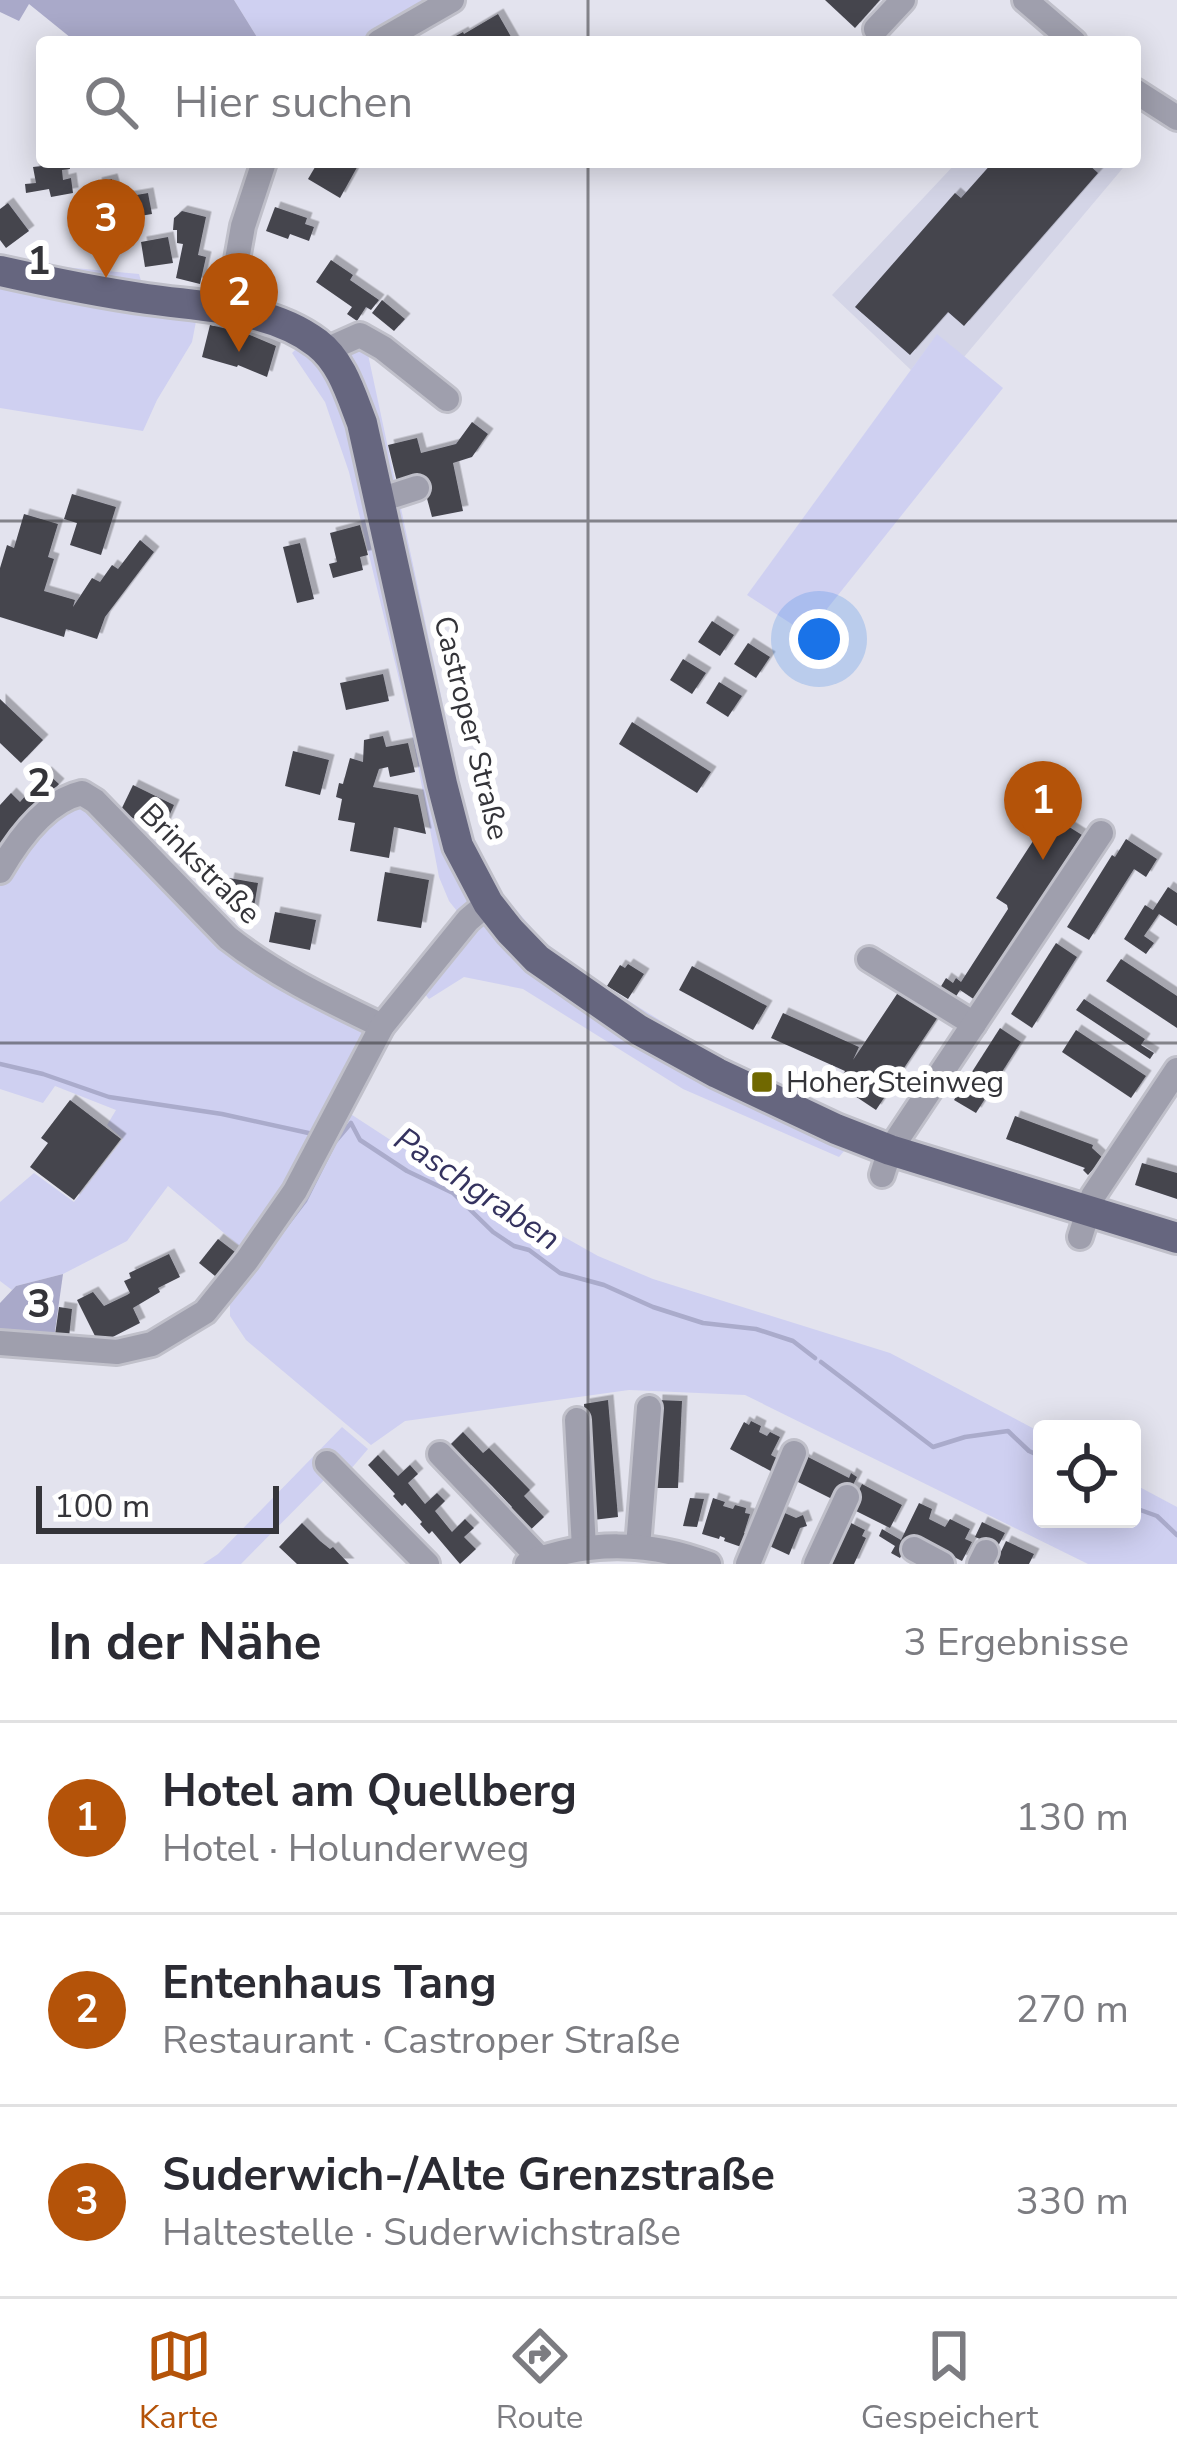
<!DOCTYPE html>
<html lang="de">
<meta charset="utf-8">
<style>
:root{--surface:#fff;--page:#f2f2f3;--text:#2b2b33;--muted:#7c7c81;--line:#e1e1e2;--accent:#b45309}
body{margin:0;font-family:"Nunito Sans",sans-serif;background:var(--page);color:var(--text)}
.controls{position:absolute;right:36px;bottom:36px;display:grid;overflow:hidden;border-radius:12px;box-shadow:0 6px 30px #0003}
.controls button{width:108px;height:108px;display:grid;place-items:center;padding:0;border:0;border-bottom:3px solid var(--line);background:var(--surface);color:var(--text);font:60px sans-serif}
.scale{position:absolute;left:36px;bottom:30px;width:243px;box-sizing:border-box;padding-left:12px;border:6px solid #343439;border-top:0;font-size:33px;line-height:42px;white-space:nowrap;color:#343439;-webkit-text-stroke:9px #fff;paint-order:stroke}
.you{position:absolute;left:819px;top:639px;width:42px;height:42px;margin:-30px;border:9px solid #fff;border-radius:50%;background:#1a73e8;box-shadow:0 0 0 18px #1a73e833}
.badge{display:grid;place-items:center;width:78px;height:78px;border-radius:50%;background:var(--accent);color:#fff;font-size:39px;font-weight:700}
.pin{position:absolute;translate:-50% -99px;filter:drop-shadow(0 3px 6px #0008)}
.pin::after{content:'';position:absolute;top:63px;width:42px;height:36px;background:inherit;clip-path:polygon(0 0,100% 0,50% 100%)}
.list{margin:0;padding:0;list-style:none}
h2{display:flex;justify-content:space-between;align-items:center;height:156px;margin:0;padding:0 48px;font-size:51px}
h2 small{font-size:39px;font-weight:400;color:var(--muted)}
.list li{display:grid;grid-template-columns:78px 1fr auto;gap:36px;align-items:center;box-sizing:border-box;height:192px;padding:0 48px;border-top:3px solid var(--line)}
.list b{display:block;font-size:45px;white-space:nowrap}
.list p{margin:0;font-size:39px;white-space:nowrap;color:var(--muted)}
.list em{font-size:39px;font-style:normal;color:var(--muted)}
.icon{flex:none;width:66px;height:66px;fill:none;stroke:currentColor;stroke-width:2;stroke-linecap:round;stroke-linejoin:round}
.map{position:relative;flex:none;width:1177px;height:1564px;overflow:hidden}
.search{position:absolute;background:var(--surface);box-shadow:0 6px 30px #0003;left:36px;right:36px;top:36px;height:132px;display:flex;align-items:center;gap:30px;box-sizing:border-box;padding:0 42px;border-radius:12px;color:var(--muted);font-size:45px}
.sheet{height:732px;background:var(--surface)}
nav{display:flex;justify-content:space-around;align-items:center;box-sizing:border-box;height:168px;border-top:3px solid var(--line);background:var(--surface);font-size:33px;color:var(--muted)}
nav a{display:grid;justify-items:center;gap:6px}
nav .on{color:var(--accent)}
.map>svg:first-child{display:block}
.built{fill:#d4d5e7}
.green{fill:#cfd0f1}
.forest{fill:#a9a9c9}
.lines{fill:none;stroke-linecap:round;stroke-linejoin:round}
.stream{stroke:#aaabcb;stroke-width:4.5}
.building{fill:#45454e;filter:url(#shadow)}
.minor-casing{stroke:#c0c0ca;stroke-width:30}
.major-casing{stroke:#c0c0ca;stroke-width:36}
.minor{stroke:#9f9fad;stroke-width:24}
.major{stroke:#66667f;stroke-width:30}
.grid{fill:none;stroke:#343439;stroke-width:3;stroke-opacity:0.55}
.poi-dot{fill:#706800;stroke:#fff;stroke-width:4.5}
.labels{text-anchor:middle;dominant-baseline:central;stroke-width:12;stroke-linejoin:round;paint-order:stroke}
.street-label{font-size:30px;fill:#343439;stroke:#fff}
.poi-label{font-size:30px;fill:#343439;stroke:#fff;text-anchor:start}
.water-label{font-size:33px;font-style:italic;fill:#35335f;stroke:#fff}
.grid-label{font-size:39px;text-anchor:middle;font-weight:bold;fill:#343439;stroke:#fff;stroke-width:12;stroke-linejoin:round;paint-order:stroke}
</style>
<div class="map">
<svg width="1177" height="1564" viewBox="0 0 1177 1564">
<defs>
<filter id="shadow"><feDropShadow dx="5.5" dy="-5.5" stdDeviation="0" flood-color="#0004"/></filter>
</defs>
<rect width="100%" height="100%" fill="#e3e3ee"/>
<path class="built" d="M 957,162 L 1128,162 L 964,357 L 937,335 L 911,370 L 832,295 Z"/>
<g class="green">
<path d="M 234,0 L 436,0 L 362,42 L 260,42 Z"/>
<path d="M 0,258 L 10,262 L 139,274 L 146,298 L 199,306 L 192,342 L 157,400 L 143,431 L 0,408 Z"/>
<path d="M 937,334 L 1003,388 L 807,634 L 747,595 Z"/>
<path d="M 305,340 L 366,345 L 473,845 L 498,889 L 543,941 L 603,985 L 737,1068 L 866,1125 L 839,1157 L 683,1089 L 523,989 L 464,977 L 429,999 L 417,985 L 468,925 L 449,901 L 439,877 L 411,729 L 349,472 L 325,402 L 292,353 Z"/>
<path d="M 86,803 L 224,940 L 380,1027 L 249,1254 L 168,1186 L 127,1241 L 63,1274 L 16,1286 L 12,1290 L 0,1281 L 0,1202 L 34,1173 L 74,1202 L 123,1139 L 107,1125 L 116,1110 L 55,1086 L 43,1103 L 0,1089 L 0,876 L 35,826 Z"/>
<path d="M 343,1109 L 389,1139 L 598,1256 L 653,1279 L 890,1353 L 1042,1433 L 1042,1519 L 1132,1519 L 1132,1483 L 1177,1507 L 1177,1564 L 1088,1564 L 745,1395 L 629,1390 L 405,1421 L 371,1445 L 246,1340 L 230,1316 L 230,1295 Z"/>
<path d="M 342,1427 L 368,1449 L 350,1470 L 341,1463 L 241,1564 L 203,1564 L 218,1554 Z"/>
</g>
<g class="forest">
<path d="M 0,0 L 234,0 L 260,42 L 76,42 L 29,4 L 19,21 L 0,12 Z"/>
<path d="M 63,1274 L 54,1338 L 0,1335 L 0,1303 L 16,1286 Z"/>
</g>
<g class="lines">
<g class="stream">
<path d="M 0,1064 L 43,1074 L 109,1097 L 222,1114 L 313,1134"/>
<path d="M 276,1239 L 305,1201 L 334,1143 L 351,1123 L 360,1140 L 407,1171 L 453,1193 L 493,1232 L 514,1246 L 529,1250 L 560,1273 L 604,1285 L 653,1307 L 703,1323 L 756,1329 L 793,1341 L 815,1358"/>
<path d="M 821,1362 L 933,1447 L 965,1437 L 1008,1431 L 1029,1451 L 1042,1457"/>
<path d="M 1132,1507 L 1157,1516 L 1177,1535"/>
</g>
</g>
<g class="building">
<path d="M 825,0 L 880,0 L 855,28 Z"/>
<path d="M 498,14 L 514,42 L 445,42 L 463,32 L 464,34 Z"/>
<path d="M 41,162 L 69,162 L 70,169 L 62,170 L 63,180 L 71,178 L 73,193 L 51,197 L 49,189 L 26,193 L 25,184 L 36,183 L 33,167 L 42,166 Z"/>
<path d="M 318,162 L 360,162 L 340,198 L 308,179 Z"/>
<path d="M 993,162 L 1086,162 L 1098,173 L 964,326 L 948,312 L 910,355 L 855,307 L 955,193 L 961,198 Z"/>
<path d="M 112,179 L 119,205 L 104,209 L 96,183 Z"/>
<path d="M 148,193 L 152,214 L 128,218 L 125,197 Z"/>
<path d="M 8,203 L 29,231 L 6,248 L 0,240 L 0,209 Z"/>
<path d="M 275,207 L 307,218 L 305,224 L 314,227 L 309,241 L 290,234 L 288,239 L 266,231 Z"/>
<path d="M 182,211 L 206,217 L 198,255 L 206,257 L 200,284 L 176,278 L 183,244 L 177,243 L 177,230 L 173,230 L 174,218 Z"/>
<path d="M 168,237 L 173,263 L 145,267 L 141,242 Z"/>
<path d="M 331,260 L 353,275 L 350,280 L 379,300 L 371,310 L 366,307 L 357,321 L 347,314 L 352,307 L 316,282 Z"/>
<path d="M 382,300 L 405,319 L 394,331 L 372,313 Z"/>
<path d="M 210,325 L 245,333 L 276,346 L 267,377 L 238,365 L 237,367 L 202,357 Z"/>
<path d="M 472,422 L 488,434 L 472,457 L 453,463 L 463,511 L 432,517 L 422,480 L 398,486 L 388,445 L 417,438 L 421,453 L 456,444 Z"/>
<path d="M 72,494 L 116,507 L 101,555 L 70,545 L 77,523 L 64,519 Z"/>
<path d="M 24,514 L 58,524 L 48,557 L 54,559 L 44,591 L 75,600 L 73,607 L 92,578 L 100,582 L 112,565 L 118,569 L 140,540 L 154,552 L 105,617 L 97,639 L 66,629 L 64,637 L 0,617 L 0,568 L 7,545 L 14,548 Z"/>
<path d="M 360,525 L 368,555 L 360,557 L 363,570 L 333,578 L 329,564 L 337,562 L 330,533 Z"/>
<path d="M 300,543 L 314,599 L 297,603 L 283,547 Z"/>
<path d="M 712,621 L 734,635 L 720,656 L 698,642 Z"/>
<path d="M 748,643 L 770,657 L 756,678 L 734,664 Z"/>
<path d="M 683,659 L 706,673 L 692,694 L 670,680 Z"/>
<path d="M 383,674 L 389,701 L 346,710 L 340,683 Z"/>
<path d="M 719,682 L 742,696 L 728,717 L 706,703 Z"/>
<path d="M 0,699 L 43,740 L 21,763 L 0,743 Z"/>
<path d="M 632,722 L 711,772 L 697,793 L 619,744 Z"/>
<path d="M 383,736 L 386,747 L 408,743 L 415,772 L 390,777 L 388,767 L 379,769 L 373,787 L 418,795 L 426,834 L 394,827 L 389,858 L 350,851 L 355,823 L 338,820 L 342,799 L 336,797 L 339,783 L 343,784 L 350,758 L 363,762 L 364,740 Z"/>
<path d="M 293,751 L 329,760 L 320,795 L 285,786 Z"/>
<path d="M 46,772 L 59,784 L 0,850 L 0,805 L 11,793 L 20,802 Z"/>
<path d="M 133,785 L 174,805 L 162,832 L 120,812 Z"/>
<path d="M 1050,815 L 1082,835 L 975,1000 L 960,990 L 955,998 L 940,988 L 946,978 L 953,983 L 956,978 L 961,982 L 1008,909 L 1007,905 L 996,898 Z"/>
<path d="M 1126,839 L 1157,859 L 1146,877 L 1134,869 L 1089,940 L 1067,927 L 1112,855 L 1115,857 Z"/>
<path d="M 385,872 L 429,880 L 421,928 L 377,921 Z"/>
<path d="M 229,878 L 258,883 L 253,913 L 224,908 Z"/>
<path d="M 1168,887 L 1177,893 L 1177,926 L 1159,914 L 1144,936 L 1154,943 L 1146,954 L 1124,939 L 1145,905 L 1153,910 Z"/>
<path d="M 275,912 L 316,920 L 310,950 L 269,942 Z"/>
<path d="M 1056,943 L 1077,957 L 1032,1028 L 1011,1014 Z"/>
<path d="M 1121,959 L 1177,996 L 1177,1028 L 1106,981 Z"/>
<path d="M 628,964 L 644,974 L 628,999 L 607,986 L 620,965 L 625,968 Z"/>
<path d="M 692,966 L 767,1006 L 753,1030 L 679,990 Z"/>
<path d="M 901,988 L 940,1014 L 876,1110 L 837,1084 L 845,1071 L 771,1038 L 783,1013 L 859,1047 L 853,1060 Z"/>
<path d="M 1084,999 L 1145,1039 L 1141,1045 L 1154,1053 L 1150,1059 L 1076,1010 Z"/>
<path d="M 1000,1028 L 1021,1042 L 976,1113 L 954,1100 Z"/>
<path d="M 1076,1030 L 1146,1076 L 1131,1098 L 1062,1052 Z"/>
<path d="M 70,1100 L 121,1139 L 74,1200 L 30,1167 L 48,1143 L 41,1138 Z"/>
<path d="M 1015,1116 L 1093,1145 L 1092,1148 L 1103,1158 L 1088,1175 L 1083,1170 L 1085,1168 L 1006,1139 Z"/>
<path d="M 1142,1163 L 1177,1173 L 1177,1199 L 1135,1185 Z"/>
<path d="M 218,1239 L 239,1255 L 220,1280 L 199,1263 Z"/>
<path d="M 169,1254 L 180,1277 L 158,1288 L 160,1292 L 133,1308 L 140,1323 L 99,1344 L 77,1300 L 93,1292 L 104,1306 L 127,1295 L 130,1293 L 124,1281 L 131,1278 L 129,1273 Z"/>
<path d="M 59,1307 L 72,1309 L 69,1337 L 55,1335 Z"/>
<path d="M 608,1400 L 618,1517 L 593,1520 L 584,1404 Z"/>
<path d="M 657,1400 L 682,1401 L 678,1488 L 653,1488 Z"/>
<path d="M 751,1421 L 761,1426 L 759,1432 L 767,1436 L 770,1432 L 780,1437 L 771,1455 L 784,1462 L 778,1475 L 730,1449 L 744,1422 L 749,1425 Z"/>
<path d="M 463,1432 L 483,1453 L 489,1448 L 530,1490 L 524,1496 L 544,1517 L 526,1534 L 506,1513 L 512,1507 L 492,1486 L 471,1465 L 465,1471 L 445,1450 Z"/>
<path d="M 378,1455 L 398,1476 L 410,1465 L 418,1474 L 408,1483 L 425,1504 L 437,1493 L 445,1501 L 435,1511 L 452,1532 L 465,1519 L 474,1528 L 464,1537 L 476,1549 L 460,1564 L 432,1531 L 429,1534 L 420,1524 L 422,1522 L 405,1503 L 402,1506 L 393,1496 L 395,1494 L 368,1465 Z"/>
<path d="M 800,1457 L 806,1461 L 808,1457 L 849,1478 L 851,1473 L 857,1477 L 852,1487 L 859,1490 L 862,1484 L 902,1505 L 890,1528 L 796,1481 L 799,1475 L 793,1471 Z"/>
<path d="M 690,1498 L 704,1499 L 697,1527 L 683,1526 Z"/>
<path d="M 713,1498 L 725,1502 L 723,1506 L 733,1509 L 735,1505 L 746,1508 L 745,1513 L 750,1514 L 744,1533 L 751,1535 L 747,1549 L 724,1541 L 725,1538 L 720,1536 L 719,1539 L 702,1534 Z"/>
<path d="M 919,1503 L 932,1509 L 929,1519 L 945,1527 L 950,1519 L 970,1529 L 965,1539 L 972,1542 L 962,1561 L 912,1536 L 900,1558 L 891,1553 L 895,1546 L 879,1536 L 882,1529 L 901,1540 Z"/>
<path d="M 778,1510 L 796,1518 L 803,1515 L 807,1526 L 800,1528 L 789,1555 L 765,1544 Z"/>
<path d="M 982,1522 L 1005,1533 L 998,1546 L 975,1537 Z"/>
<path d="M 302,1523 L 320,1541 L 330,1549 L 333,1547 L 349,1564 L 297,1564 L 279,1547 Z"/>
<path d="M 851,1523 L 865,1530 L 862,1536 L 866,1538 L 854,1564 L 826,1564 L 842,1527 L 848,1530 Z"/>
<path d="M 1006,1541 L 1034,1554 L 1029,1564 L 999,1564 L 997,1560 Z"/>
</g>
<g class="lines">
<defs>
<g id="minor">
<path d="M 1025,0 L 1074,42"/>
<path d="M 876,29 L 903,0"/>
<path d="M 379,42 L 452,0"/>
<path d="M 1135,91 L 1177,118"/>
<path d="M 228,310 L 243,226 L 264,162"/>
<path d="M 324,351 L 360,335 L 383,348 L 447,399"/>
<path d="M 380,500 L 417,488"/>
<path d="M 0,871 C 18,840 46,801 82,793 L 95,801 L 228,938 C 275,975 328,1000 382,1026"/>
<path d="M 869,959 L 974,1024"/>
<path d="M 882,1175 L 890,1150 L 1101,833"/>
<path d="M 1080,1237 L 1093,1196 L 1177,1070"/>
<path d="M 0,1343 L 117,1352 L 152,1344 L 205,1312 L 247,1260 L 295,1191 L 382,1026 L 468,920 L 488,903"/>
<path d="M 577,1420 L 584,1548"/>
<path d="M 440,1454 L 540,1559"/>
<path d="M 327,1463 L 427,1564"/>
<path d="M 638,1547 L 649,1408"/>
<path d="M 914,1549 L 942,1564"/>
<path d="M 527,1564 C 586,1540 650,1541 709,1564"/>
<path d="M 748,1564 L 794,1453"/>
<path d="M 816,1564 L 847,1497"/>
<path d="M 980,1564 L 986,1552"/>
</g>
<path id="major" d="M 0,271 C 49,282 97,292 147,299 C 202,307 270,307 317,343 C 342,362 351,395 362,423 L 442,784 L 458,846 L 488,903 L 510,931 L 537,959 L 639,1030 L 717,1073 L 836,1129 L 890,1150 L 1177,1238"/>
</defs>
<use href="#minor" class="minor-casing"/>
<use href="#major" class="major-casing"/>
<use href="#minor" class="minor"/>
<use href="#major" class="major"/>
</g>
<path class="grid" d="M 588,0 L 588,42M 588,162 L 588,1564M 0,521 L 1177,521M 0,1043 L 1177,1043"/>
<rect class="poi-dot" x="750" y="1070" width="24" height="24" rx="6"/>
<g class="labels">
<g class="street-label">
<text transform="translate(471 728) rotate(76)">Castroper Straße</text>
<text transform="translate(200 864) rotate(45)">Brinkstraße</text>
</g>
<g class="poi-label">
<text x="786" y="1082">Hoher Steinweg</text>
</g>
<g class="water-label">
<text transform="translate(477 1189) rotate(34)">Paschgraben</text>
</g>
</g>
<g class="grid-label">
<text x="39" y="274">1</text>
<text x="39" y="796">2</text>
<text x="39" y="1317">3</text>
</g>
</svg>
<div class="controls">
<button><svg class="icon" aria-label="locate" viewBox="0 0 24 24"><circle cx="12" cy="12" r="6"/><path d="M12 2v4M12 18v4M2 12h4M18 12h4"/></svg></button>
</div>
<div class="scale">100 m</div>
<div class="you"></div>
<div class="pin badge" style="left:1043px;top:860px">1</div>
<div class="pin badge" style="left:239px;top:352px">2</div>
<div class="pin badge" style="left:106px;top:278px">3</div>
<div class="search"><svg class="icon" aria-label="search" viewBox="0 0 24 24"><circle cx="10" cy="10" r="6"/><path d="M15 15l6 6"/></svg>Hier suchen</div>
</div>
<section class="sheet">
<h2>In der Nähe<small>3 Ergebnisse</small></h2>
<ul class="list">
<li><span class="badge">1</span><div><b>Hotel am Quellberg</b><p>Hotel · Holunderweg</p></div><em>130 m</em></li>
<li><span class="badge">2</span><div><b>Entenhaus Tang</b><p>Restaurant · Castroper Straße</p></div><em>270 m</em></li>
<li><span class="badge">3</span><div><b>Suderwich-/Alte Grenzstraße</b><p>Haltestelle · Suderwichstraße</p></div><em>330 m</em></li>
</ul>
</section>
<nav>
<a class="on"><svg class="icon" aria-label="map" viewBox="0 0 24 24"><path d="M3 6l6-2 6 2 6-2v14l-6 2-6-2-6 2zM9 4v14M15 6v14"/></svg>Karte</a>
<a><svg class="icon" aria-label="directions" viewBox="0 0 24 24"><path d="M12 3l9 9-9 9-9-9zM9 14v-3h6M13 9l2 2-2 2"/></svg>Route</a>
<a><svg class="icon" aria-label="saved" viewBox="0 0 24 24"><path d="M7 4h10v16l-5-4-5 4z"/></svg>Gespeichert</a>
</nav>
